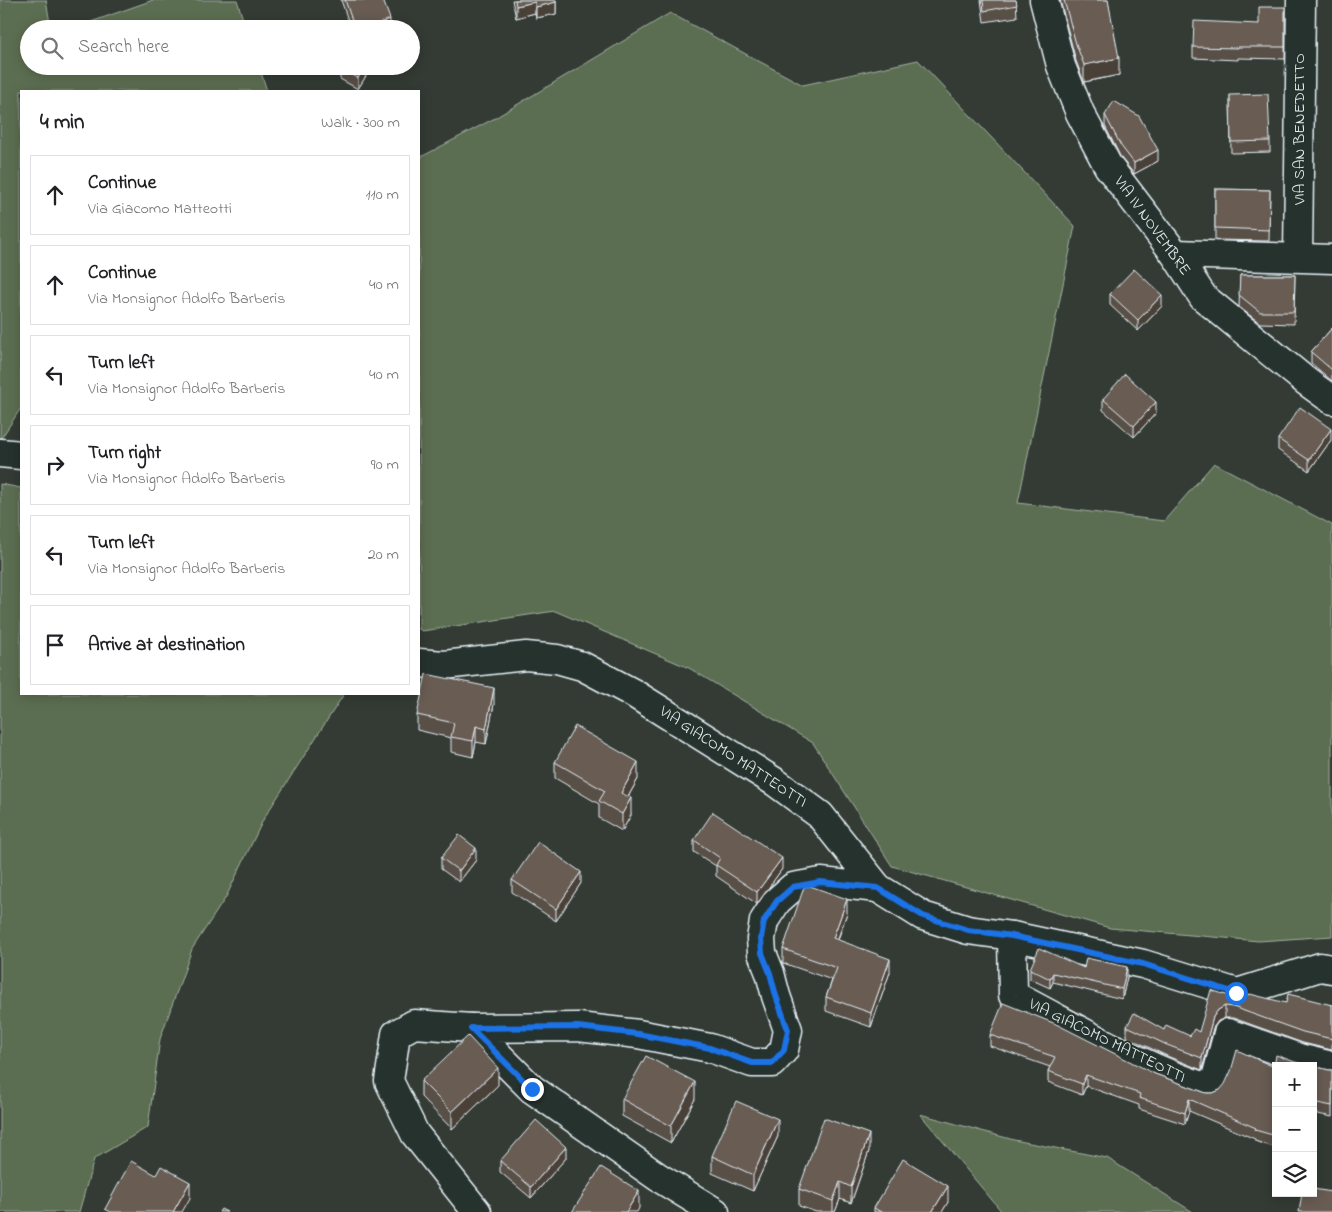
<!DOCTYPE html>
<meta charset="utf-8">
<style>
:root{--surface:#fff;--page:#f2f2f2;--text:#202124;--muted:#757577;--line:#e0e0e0}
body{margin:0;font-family:"Indie Flower",sans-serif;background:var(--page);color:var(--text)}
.controls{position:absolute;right:15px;bottom:15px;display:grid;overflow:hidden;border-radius:0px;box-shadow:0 2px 12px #0003}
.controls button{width:45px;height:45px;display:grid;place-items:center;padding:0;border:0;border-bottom:1px solid var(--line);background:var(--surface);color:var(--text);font:25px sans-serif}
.stop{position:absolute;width:15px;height:15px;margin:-11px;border:4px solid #1a73e8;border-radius:50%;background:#fff}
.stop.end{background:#1a73e8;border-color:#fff;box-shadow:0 1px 5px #0008}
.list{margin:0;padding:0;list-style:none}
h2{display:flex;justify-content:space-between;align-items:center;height:65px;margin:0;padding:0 20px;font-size:21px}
h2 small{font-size:16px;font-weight:400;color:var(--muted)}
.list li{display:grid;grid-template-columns:32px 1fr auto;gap:15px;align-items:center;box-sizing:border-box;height:80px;margin:0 10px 10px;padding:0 10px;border:1px solid var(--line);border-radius:0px}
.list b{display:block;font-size:19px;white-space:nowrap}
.list p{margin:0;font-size:16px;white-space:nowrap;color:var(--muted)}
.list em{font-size:16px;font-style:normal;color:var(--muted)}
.icon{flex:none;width:28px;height:28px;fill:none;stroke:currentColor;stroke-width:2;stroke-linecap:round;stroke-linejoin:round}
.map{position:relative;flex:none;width:1332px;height:1212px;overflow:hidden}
.search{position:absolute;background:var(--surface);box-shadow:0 2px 12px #0003;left:20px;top:20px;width:400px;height:55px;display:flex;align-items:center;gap:12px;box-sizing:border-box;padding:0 18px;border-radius:28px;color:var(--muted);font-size:19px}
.panel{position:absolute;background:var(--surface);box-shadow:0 2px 12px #0003;left:20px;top:90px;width:400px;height:605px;border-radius:0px}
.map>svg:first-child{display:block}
.green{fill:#5c6e51;stroke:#a2b0a4}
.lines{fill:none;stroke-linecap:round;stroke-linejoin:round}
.street-casing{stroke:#e8f1f8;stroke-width:31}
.street{stroke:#26332d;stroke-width:28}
.wall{fill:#594f47;stroke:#e8f1f8}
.shaded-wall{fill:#484039;stroke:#e8f1f8}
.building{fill:#675c52;stroke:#e8f1f8}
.route{stroke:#1a73e8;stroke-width:6}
.labels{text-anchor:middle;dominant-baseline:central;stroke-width:4;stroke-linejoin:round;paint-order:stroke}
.street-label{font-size:16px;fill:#e8f1f8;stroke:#26332d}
</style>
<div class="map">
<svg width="1332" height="1212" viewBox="0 0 1332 1212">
<rect width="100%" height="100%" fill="#333b34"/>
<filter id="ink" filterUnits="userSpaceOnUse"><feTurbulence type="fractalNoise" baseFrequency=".02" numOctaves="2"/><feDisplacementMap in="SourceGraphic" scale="10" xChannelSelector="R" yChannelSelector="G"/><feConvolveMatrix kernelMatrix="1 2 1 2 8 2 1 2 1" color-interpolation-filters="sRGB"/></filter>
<g filter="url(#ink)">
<g class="green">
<path d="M 0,0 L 46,0 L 51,29 L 29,29 L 29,66 L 259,66 L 267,91 L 21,91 L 21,408 L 0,440 Z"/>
<path d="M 153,0 L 237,0 L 246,29 L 71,29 Z"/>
<path d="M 670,13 L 803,85 L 918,60 L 1075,226 L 1018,503 L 1164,521 L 1214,463 L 1332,525 L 1332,936 L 1259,941 L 1110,928 L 892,866 L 813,743 L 689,668 L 555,611 L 422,631 L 419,629 L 419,158 L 495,118 Z"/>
<path d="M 0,484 L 21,488 L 21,694 L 344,694 L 264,818 L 226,897 L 192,949 L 160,1039 L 148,1127 L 94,1159 L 79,1212 L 0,1212 Z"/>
<path d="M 920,1114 L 1014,1140 L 1107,1158 L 1193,1212 L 1002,1212 Z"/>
</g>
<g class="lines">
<defs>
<g id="street">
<path d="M 1044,0 L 1061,66 L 1080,113 L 1108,166 L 1175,254 L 1203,297 L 1307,382 L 1332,400"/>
<path d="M 1175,254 L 1332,259"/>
<path d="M 1298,257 L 1301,0"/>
<path d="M 0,453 L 21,455"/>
<path d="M 419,663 L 444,665 L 526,656 L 557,659 L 582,666 L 633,693 L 775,782 L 820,815 L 878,888 L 923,916 L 968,930 L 1012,936 L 1143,964 L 1237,993 L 1320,967 L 1332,969"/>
<path d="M 1012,936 L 1013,995 C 1075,1027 1144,1069 1211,1089 L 1216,1078 L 1228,1033 L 1299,1058 L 1332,1066"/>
<path d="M 471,1028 L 414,1024 L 396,1034 L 389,1081 L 415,1134 L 477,1212"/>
<path d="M 715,1212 L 658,1177 L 532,1089 L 471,1028 L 578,1027 L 638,1034 L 710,1048 L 752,1063 L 772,1063 L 784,1050 L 788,1030 L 776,996 L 770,973 L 762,953 L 761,939 L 764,921 L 777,901 L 793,887 L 821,882 L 878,888"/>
</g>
</defs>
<use href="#street" class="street-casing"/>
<use href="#street" class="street"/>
</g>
<g class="wall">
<path d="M 341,0 L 383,0 L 390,29 L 351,29 Z"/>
<path d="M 512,0 L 556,0 L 556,14 L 536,18 L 535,13 L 516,18 Z"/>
<path d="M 981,0 L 1016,0 L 1017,17 L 984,22 Z"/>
<path d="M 1060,0 L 1108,0 L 1119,75 L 1084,82 L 1076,61 Z"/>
<path d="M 1285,7 L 1285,59 L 1238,58 L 1238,60 L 1193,58 L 1193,47 L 1259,24 Z"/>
<path d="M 341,66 L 372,66 L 358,89 L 340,79 L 340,68 Z"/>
<path d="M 1230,95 L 1270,141 L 1270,152 L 1231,153 Z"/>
<path d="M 1105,115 L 1158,161 L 1134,174 L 1121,158 L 1105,126 Z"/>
<path d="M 1215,189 L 1270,190 L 1269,241 L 1215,240 Z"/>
<path d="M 1240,275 L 1295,275 L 1294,324 L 1260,323 L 1239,307 Z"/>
<path d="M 1110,294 L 1162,306 L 1138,331 L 1110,305 Z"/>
<path d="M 1332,328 L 1332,381 L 1311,363 L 1311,352 Z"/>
<path d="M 1103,399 L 1156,413 L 1134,437 L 1103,410 Z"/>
<path d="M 1278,439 L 1331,440 L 1309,471 L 1278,450 Z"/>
<path d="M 494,704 L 486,744 L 476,742 L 473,757 L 451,752 L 451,738 L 417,730 L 417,715 Z"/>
<path d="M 555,762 L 638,779 L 628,797 L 631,815 L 622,831 L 599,818 L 599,804 L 555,778 Z"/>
<path d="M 694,840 L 782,869 L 757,904 L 716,876 L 716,866 L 694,852 Z"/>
<path d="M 441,858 L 476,860 L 459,882 L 441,869 Z"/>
<path d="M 512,880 L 581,883 L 556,921 L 512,892 Z"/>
<path d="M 847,913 L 838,940 L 890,972 L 871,1027 L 826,1011 L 826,997 L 832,980 L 783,963 L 783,949 Z"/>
<path d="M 1084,968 L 1127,977 L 1122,999 L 1053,982 L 1050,988 L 1030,979 L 1030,969 Z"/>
<path d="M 1232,997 L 1286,1003 L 1332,1005 L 1332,1004 L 1332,1050 L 1303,1043 L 1233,1018 L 1225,1018 L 1218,1021 L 1213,1028 L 1202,1070 L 1167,1056 L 1127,1037 L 1127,1026 L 1164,1030 L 1190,1036 L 1199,1032 Z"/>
<path d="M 990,1035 L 1155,1074 L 1206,1093 L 1213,1093 L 1276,1066 L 1276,1148 L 1255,1141 L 1255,1139 L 1189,1111 L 1185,1124 L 1139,1109 L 1139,1105 L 1086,1086 L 1082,1095 L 1048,1082 L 1048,1071 L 1050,1067 L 990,1046 Z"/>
<path d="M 1313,1066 L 1329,1070 L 1332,1070 L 1332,1117 L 1313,1113 Z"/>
<path d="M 421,1081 L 498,1085 L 452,1129 L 421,1097 Z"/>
<path d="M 622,1099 L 695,1099 L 671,1143 L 622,1116 Z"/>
<path d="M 778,1136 L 753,1191 L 712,1173 L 712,1156 Z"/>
<path d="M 869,1151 L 851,1203 L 840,1199 L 835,1212 L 816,1212 L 799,1206 L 799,1189 Z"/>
<path d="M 566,1158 L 531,1198 L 500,1172 L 500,1161 Z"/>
<path d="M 948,1202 L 942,1212 L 874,1212 L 874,1208 Z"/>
</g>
<g class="shaded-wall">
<path d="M 535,2 L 535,13 L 516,18 L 516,6 Z"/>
<path d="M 556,2 L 556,14 L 536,18 L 536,7 Z"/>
<path d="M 390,19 L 390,29 L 363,29 Z"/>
<path d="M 1119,58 L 1119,75 L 1084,82 L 1084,65 Z"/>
<path d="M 365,66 L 372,66 L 358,89 L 358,78 Z"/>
<path d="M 1158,150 L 1158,161 L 1134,174 L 1134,163 Z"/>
<path d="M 1162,295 L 1162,306 L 1138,331 L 1138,320 Z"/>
<path d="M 1156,402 L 1156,413 L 1134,437 L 1134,426 Z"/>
<path d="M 1331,429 L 1331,440 L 1309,471 L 1309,460 Z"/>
<path d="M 494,688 L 494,704 L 486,744 L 486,729 Z"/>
<path d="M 476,726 L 476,742 L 473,757 L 473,741 Z"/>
<path d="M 638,762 L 638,779 L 621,809 L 621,793 Z"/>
<path d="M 631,798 L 631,815 L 622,831 L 622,814 Z"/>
<path d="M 476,848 L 476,860 L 459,882 L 459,871 Z"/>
<path d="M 782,858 L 782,869 L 757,904 L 757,892 Z"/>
<path d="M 581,872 L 581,883 L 556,921 L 556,909 Z"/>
<path d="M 847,899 L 847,913 L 833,952 L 833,938 Z"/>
<path d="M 890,959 L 890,972 L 871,1027 L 871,1013 Z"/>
<path d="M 1127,967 L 1127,977 L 1122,999 L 1122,989 Z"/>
<path d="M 1053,973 L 1053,982 L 1050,988 L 1050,979 Z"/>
<path d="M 1225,1006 L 1225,1018 L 1218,1021 L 1213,1028 L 1202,1070 L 1202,1058 L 1213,1017 L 1218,1010 Z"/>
<path d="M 498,1068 L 498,1085 L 452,1129 L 452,1112 Z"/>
<path d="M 1086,1075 L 1086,1086 L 1082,1095 L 1082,1084 Z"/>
<path d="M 695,1082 L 695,1099 L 671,1143 L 671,1126 Z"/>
<path d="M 1189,1099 L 1189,1111 L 1185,1124 L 1185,1113 Z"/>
<path d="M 778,1119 L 778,1136 L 753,1191 L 753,1175 Z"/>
<path d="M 869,1134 L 869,1151 L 851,1203 L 851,1187 Z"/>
<path d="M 566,1147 L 566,1158 L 531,1198 L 531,1187 Z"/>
<path d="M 190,1182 L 190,1198 L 182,1212 L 173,1212 Z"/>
<path d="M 840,1182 L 840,1199 L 835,1212 L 833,1212 L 833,1201 Z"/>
<path d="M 948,1186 L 948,1202 L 942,1212 L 932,1212 Z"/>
<path d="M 639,1191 L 639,1208 L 637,1212 L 626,1212 Z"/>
</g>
<g class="building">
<path d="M 345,0 L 383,0 L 390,19 L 363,29 L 355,29 Z"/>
<path d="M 515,0 L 556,0 L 556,2 L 536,7 L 535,2 L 516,6 Z"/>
<path d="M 983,0 L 1016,0 L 1017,5 L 984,11 Z"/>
<path d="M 1064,0 L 1108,0 L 1119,58 L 1084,65 L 1076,44 Z"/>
<path d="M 1259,7 L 1285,7 L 1285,47 L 1238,47 L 1238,48 L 1193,47 L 1194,21 L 1259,24 Z"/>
<path d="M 341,66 L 365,66 L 358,78 L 340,68 Z"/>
<path d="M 1268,94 L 1270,141 L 1231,142 L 1230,95 Z"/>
<path d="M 1114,101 L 1139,116 L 1158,150 L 1134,163 L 1121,146 L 1105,115 Z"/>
<path d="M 1215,189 L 1270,190 L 1269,230 L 1215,228 Z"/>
<path d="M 1134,269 L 1162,295 L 1138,320 L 1110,294 Z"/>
<path d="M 1240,275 L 1295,275 L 1294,312 L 1260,312 L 1239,295 Z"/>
<path d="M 1332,328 L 1332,370 L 1311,352 Z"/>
<path d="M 1125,374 L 1156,402 L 1134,426 L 1103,399 Z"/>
<path d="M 1300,407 L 1331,429 L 1309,460 L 1278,439 Z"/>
<path d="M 426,674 L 494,688 L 486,729 L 476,726 L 473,741 L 451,737 L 454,723 L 417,715 Z"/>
<path d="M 575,726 L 638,762 L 621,793 L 631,798 L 622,814 L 599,801 L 605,791 L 555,762 Z"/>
<path d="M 713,812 L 782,858 L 757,892 L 716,865 L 720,858 L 694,840 Z"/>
<path d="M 459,835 L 476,848 L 459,871 L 441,858 Z"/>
<path d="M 538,842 L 581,872 L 556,909 L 512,880 Z"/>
<path d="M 810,886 L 847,899 L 833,938 L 890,959 L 871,1013 L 826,997 L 837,968 L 783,949 L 804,887 Z"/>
<path d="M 1039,948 L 1084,968 L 1086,958 L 1127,967 L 1122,989 L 1053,973 L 1050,979 L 1030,969 Z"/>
<path d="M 1211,990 L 1232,997 L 1241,997 L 1250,994 L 1286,1003 L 1288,994 L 1332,1005 L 1332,1004 L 1332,1039 L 1303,1032 L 1233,1007 L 1225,1006 L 1218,1010 L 1213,1017 L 1202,1058 L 1167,1045 L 1127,1026 L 1134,1013 L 1164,1030 L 1166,1025 L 1190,1036 L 1194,1029 L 1199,1032 Z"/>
<path d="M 1003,1003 L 1056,1024 L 1155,1074 L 1206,1093 L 1213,1093 L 1220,1090 L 1225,1084 L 1231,1071 L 1237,1050 L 1274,1067 L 1276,1055 L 1295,1062 L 1311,1066 L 1276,1066 L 1276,1136 L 1255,1130 L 1256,1128 L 1189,1099 L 1185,1113 L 1139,1098 L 1140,1094 L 1086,1075 L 1082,1084 L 1048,1071 L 1055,1057 L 990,1035 Z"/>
<path d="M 468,1036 L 498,1068 L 452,1112 L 421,1081 Z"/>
<path d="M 646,1056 L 695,1082 L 671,1126 L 622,1099 Z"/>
<path d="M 1313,1066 L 1329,1070 L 1332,1070 L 1332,1106 L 1313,1102 Z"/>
<path d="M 736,1101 L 778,1119 L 753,1175 L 712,1156 Z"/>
<path d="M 824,1118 L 869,1134 L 851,1187 L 840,1182 L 833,1201 L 799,1189 Z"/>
<path d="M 536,1120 L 566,1147 L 531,1187 L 500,1161 Z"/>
<path d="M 903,1159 L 948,1186 L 932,1212 L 881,1212 L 874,1208 Z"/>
<path d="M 131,1161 L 156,1175 L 161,1166 L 190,1182 L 173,1212 L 111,1212 L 105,1209 Z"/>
<path d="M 601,1167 L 639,1191 L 626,1212 L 572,1212 Z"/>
<path d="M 1313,1189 L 1332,1192 L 1332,1212 L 1299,1212 L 1302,1193 L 1313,1193 Z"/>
<path d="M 221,1209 L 227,1212 L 219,1212 Z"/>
</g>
</g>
<g class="lines" filter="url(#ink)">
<path class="route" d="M 532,1089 L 471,1028 L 578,1027 L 638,1034 L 710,1048 L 752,1063 L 772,1063 L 784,1050 L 788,1030 L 776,996 L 770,973 L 762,953 L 761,938 L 764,921 L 777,901 L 793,887 L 820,882 L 878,888 L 923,916 L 968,930 L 1012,936 L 1143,964 L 1236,993"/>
</g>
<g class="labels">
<g class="street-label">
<text transform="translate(1300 129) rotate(-90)">VIA SAN BENEDETTO</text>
<text transform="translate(1152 226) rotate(54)">VIA IV NOVEMBRE</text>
<text transform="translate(733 757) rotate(33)">VIA GIACOMO MATTEOTTI</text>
<text transform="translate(1107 1041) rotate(26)">VIA GIACOMO MATTEOTTI</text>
</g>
</g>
</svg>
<div class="controls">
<button>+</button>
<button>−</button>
<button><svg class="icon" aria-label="layers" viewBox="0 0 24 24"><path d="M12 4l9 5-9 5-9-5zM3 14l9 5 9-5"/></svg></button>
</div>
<div class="stop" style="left:1236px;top:993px"></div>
<div class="stop end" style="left:532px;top:1089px"></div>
<div class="search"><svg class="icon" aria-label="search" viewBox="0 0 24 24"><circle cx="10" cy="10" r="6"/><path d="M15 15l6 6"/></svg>Search here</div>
<section class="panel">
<h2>4 min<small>Walk · 300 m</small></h2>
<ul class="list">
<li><svg class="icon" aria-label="ahead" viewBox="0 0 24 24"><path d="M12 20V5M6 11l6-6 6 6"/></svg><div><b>Continue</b><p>Via Giacomo Matteotti</p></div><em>110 m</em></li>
<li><svg class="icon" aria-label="ahead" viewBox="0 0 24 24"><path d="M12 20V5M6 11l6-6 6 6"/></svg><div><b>Continue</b><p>Via Monsignor Adolfo Barberis</p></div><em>40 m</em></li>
<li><svg class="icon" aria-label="left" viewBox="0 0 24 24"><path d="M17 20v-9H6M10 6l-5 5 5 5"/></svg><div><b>Turn left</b><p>Via Monsignor Adolfo Barberis</p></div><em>40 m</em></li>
<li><svg class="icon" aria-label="right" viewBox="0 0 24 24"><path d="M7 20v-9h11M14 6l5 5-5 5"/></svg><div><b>Turn right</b><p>Via Monsignor Adolfo Barberis</p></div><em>90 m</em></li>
<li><svg class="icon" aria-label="left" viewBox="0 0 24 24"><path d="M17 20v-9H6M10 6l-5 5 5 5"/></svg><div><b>Turn left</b><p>Via Monsignor Adolfo Barberis</p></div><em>20 m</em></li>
<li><svg class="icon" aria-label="arrive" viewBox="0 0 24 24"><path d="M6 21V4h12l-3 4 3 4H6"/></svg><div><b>Arrive at destination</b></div></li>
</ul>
</section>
</div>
